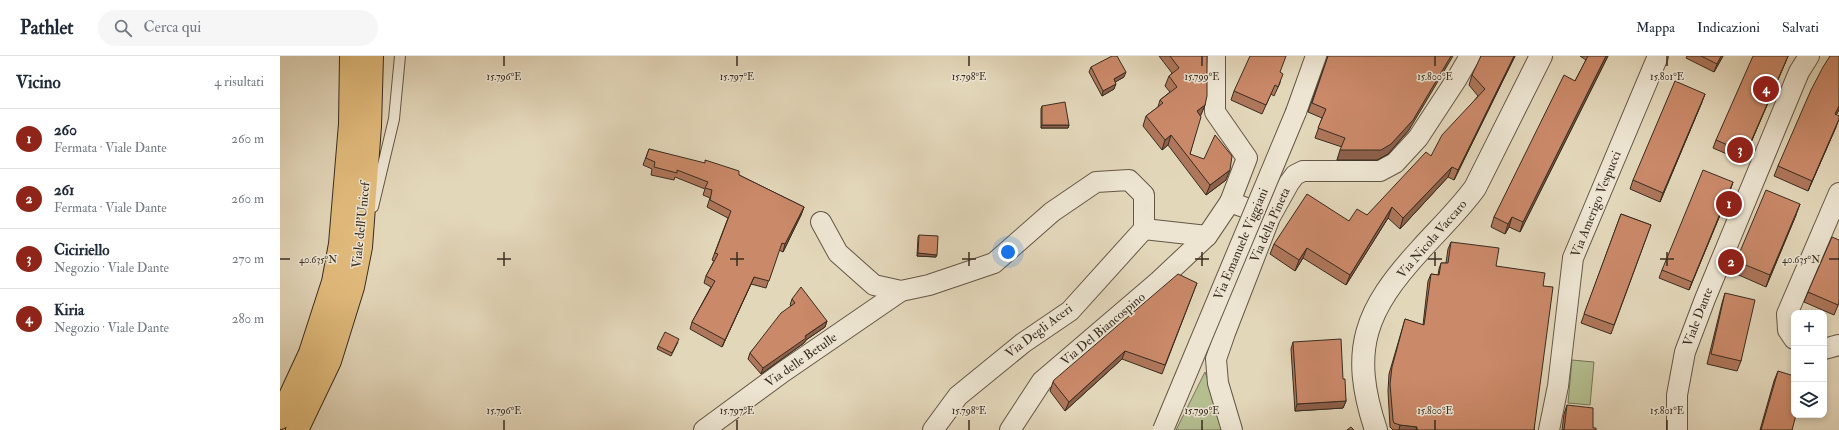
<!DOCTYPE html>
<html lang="it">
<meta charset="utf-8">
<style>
:root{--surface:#fff;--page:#f6f6f7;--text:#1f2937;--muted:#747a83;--line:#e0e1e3;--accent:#8f2418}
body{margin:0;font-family:"IM FELL Double Pica",serif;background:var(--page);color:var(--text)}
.controls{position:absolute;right:12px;bottom:12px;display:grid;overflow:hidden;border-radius:8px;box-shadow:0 2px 6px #0003}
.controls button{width:36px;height:36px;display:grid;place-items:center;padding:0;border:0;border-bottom:1px solid var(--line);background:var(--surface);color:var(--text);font:20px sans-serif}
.you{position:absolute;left:728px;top:196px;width:14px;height:14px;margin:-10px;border:3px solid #fff;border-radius:50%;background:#1a73e8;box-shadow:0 0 0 6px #1a73e833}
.badge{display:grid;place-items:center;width:26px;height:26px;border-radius:50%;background:var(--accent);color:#fff;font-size:13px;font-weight:700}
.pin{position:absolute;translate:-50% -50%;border:2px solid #fff;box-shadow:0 1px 4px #0006}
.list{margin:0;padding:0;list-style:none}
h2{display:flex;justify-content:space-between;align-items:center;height:52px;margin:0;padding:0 16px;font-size:17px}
h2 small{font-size:13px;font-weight:400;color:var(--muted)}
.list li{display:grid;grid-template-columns:26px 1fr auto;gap:12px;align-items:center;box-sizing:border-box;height:60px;padding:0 16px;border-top:1px solid var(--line)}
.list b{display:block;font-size:15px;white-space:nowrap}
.list p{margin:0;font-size:13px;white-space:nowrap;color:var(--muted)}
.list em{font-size:13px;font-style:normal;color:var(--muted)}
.icon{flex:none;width:22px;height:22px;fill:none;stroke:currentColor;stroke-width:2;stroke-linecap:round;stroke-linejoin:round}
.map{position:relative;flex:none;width:1559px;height:374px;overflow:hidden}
header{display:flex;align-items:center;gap:24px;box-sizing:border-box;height:56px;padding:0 20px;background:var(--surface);border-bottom:1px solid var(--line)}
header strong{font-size:19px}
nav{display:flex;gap:22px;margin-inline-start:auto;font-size:14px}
.search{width:280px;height:36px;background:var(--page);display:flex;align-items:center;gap:10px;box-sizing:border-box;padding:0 14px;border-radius:22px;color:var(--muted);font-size:15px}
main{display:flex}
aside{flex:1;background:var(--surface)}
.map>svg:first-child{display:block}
.green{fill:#b4be8f;stroke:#767558}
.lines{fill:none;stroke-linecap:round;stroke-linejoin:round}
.service-casing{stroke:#645746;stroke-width:12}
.minor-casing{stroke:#645746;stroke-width:22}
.tertiary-casing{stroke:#645746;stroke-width:24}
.primary-casing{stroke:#392c20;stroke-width:24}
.service{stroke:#ede5d2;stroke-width:10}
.minor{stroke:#ede5d2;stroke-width:20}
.tertiary{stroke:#ede5d2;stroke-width:22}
.primary{stroke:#e2bc7d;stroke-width:22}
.minor-bridge-casing{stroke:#645746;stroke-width:22;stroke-linecap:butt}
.minor-bridge{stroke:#ede5d2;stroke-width:20}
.wall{fill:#ae765a;stroke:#392c20}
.shaded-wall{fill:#8d604a;stroke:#392c20}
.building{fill:#ca8969;stroke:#392c20}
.ticks{fill:none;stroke:#392c20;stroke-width:1.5}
.labels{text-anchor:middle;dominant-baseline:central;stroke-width:3;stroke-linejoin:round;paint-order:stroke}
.street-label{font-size:13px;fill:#392c20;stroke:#ede5d2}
.ticks-label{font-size:10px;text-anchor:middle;fill:#392c20;stroke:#ede5d2;stroke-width:3;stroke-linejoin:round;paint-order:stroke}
</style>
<header>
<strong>Pathlet</strong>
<div class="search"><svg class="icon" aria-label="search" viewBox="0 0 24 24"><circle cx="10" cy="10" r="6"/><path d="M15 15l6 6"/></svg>Cerca qui</div>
<nav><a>Mappa</a><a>Indicazioni</a><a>Salvati</a></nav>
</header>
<main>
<aside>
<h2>Vicino<small>4 risultati</small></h2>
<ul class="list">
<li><span class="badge">1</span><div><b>260</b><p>Fermata · Viale Dante</p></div><em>260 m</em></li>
<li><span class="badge">2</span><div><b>261</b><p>Fermata · Viale Dante</p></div><em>260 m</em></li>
<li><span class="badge">3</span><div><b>Ciciriello</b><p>Negozio · Viale Dante</p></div><em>270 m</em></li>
<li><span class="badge">4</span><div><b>Kiria</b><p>Negozio · Viale Dante</p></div><em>280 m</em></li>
</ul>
</aside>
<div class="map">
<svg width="1559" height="374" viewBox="0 0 1559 374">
<rect width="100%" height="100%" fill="#e3d7ba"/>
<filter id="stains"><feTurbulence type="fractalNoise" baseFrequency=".005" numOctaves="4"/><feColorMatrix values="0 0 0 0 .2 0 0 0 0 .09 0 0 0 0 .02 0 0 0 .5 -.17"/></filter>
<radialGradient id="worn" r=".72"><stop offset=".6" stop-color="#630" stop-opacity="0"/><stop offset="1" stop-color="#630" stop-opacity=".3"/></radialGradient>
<g class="green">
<path d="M 1292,304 L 1314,306 L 1310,349 L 1288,347 Z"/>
<path d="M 925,316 L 945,374 L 896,374 Z"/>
</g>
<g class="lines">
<defs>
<path id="service" d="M 93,151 L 114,63 L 120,0"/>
<g id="minor">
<path d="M 935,0 L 935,56 L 967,102 L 950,146 L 990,161"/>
<path d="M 1016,56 L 1036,0"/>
<path d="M 541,166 L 558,197 L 594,229 L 621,235 L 649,229 L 714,207 L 772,156 L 816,126 L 849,124 L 864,139 L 864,173"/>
<path d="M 864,173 L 927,180 L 950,146"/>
<path d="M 1514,283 L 1508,274 L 1507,258 L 1559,137"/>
<path d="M 1544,293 L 1559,289"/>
<path d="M 424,374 L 503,316 L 621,235"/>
<path d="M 653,374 L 678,340 L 743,287 L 790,255 L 864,173"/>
<path d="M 730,374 L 762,325 L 879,225 L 927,180"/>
<path d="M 952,374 L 938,327 L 936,303 L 945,277 L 990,161 L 1009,127 L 1015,119 L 1023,115 L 1100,115 L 1115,107 L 1138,82 L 1176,24 L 1190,0"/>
<path d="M 1269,374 L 1278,330 L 1293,202 L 1378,0"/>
<path d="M 1397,374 L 1397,339 L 1405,296 L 1425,243 L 1519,16 L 1529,0"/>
</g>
<path id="tertiary" d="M 1096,374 C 1069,293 1085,254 1141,193 C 1159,173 1179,154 1195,132 L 1261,0"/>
<g id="primary">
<path d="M 0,362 L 30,297 L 53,226 L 60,188 L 70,68 L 71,0"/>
<path d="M 17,374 L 50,305 L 73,231 L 81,191 L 90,70 L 92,0"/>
</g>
</defs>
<use href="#service" class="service-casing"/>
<use href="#minor" class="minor-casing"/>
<use href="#tertiary" class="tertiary-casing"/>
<use href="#primary" class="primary-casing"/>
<use href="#service" class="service"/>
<use href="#minor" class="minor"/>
<use href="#tertiary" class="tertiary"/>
<use href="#primary" class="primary"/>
<defs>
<path id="minor-bridge" d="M 883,374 L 1016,56"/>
</defs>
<use href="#minor-bridge" class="minor-bridge-casing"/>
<use href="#minor-bridge" class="minor-bridge"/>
</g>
<g class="wall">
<path d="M 879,0 L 927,0 L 925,49 L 920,60 L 910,98 L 946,124 L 926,139 L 888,89 L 882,94 L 863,70 L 866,60 L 878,51 L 880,44 L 890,36 L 885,30 L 889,20 L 892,17 Z"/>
<path d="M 1048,0 L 1129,74 L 1108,98 L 1097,104 L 1057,104 L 1062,91 L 1035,82 L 1042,62 L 1028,56 Z"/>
<path d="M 1235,0 L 1174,124 L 1168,121 L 1120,173 L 1108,162 L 1066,229 L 1023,202 L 1015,215 L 990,198 L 994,188 L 1069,165 L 1087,159 L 1151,100 L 1198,40 L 1189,29 L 1192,19 Z"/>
<path d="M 1300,0 L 1328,0 L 1240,176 L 1229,171 L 1225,178 L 1211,171 L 1214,161 L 1295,25 L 1306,4 Z"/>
<path d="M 1407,0 L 1443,0 L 1434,16 L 1406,2 Z"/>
<path d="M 1508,0 L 1463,105 L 1433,92 L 1436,84 Z"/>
<path d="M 1559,0 L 1559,54 L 1556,59 L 1556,71 L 1528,135 L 1494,120 L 1498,110 Z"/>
<path d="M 811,11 L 844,21 L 835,26 L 834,33 L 822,40 L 809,16 Z"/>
<path d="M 1000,16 L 1000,27 L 994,40 L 991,38 L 982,58 L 951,44 L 954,35 Z"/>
<path d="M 1422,46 L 1380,146 L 1350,133 L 1353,124 Z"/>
<path d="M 762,50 L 789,69 L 788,72 L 761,72 L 761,53 Z"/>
<path d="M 369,93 L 459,119 L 524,151 L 521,159 L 503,196 L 499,194 L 486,232 L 471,228 L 442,291 L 410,273 L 412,266 L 431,231 L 424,227 L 426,220 L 434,205 L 432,204 L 448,162 L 427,151 L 430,142 L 423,139 L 425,133 L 395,121 L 394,124 L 371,119 L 372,113 L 363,109 Z"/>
<path d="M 1450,135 L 1409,234 L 1379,222 L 1382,214 Z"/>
<path d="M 1341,158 L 1371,169 L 1331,278 L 1301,267 Z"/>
<path d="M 1516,159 L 1486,231 L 1452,216 L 1456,205 Z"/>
<path d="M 639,179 L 656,201 L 637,200 L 638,181 Z"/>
<path d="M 1171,186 L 1216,210 L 1263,230 L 1254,374 L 1113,374 L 1110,371 L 1108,335 L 1109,318 L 1123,270 L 1125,263 L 1143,269 L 1148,225 L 1151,218 L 1158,219 L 1159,213 L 1161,207 L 1166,207 L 1168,193 Z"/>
<path d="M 917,227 L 882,318 L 842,303 L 785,355 L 770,335 L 773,326 Z"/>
<path d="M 1528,236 L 1559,247 L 1554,259 L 1524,246 Z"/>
<path d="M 1445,237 L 1461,305 L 1457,315 L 1427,308 L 1442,247 Z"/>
<path d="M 512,243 L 547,265 L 545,271 L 526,284 L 524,287 L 481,318 L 468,303 L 470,297 L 511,250 L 510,249 Z"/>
<path d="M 398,286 L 391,300 L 377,293 L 378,290 Z"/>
<path d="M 1013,286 L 1063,323 L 1066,345 L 1063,352 L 1015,355 L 1011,293 Z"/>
<path d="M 1498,315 L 1512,374 L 1480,374 L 1494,325 Z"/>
<path d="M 1287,349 L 1313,372 L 1316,374 L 1282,374 L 1284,358 Z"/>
</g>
<g class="shaded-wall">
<path d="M 1171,0 L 1173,0 L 1129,74 L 1108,98 L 1097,104 L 1057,104 L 1060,94 Z"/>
<path d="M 1234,0 L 1235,0 L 1174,124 L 1178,114 Z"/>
<path d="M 1326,0 L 1328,0 L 1240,176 L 1243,166 Z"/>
<path d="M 1441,0 L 1443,0 L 1434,16 L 1437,8 Z"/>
<path d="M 1508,0 L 1506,5 L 1463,105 L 1466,97 Z"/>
<path d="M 846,16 L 844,21 L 832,28 L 834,23 Z"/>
<path d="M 836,28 L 834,33 L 822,40 L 823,35 Z"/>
<path d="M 1425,38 L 1422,46 L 1380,146 L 1383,137 Z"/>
<path d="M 925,49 L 921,59 L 913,65 L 917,55 Z"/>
<path d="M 1559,50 L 1559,54 L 1551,68 L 1555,58 Z"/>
<path d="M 1559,63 L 1556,71 L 1528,135 L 1532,125 Z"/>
<path d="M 762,69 L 789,69 L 788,72 L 761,72 Z"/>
<path d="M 891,79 L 888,89 L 882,94 L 885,84 Z"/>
<path d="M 1172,111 L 1168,121 L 1120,173 L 1123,162 Z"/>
<path d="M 950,114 L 946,124 L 926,139 L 930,129 Z"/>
<path d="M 1453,126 L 1450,135 L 1409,234 L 1412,226 Z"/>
<path d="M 1520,148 L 1516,159 L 1486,231 L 1490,219 Z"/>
<path d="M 524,151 L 521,159 L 503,196 L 505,188 Z"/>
<path d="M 1112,151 L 1108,162 L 1066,229 L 1070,219 Z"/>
<path d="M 1232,161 L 1229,171 L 1225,178 L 1228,168 Z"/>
<path d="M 1027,192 L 1023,202 L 1015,215 L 1019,204 Z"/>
<path d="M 638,197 L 657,199 L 656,201 L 637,200 Z"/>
<path d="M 474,221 L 471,228 L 442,291 L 445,284 Z"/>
<path d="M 547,265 L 545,271 L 526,284 L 524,287 L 481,318 L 483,312 L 525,280 Z"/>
<path d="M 845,295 L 842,303 L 785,355 L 789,346 Z"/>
<path d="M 1066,345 L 1063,352 L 1015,355 L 1017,348 Z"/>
<path d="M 1120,369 L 1137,371 L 1136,374 L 1119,374 Z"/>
</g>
<g class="building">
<path d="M 832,0 L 837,0 L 846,16 L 834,23 L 836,28 L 823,35 L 811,11 Z"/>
<path d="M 890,0 L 927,0 L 927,40 L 925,49 L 917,55 L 921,61 L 910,98 L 924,103 L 935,79 L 952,100 L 950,114 L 930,129 L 891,79 L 885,84 L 866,60 L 883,47 L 880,44 L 897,31 L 889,20 L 899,12 Z"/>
<path d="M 970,0 L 1006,0 L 1000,16 L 1003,18 L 998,31 L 995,29 L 986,49 L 954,35 Z"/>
<path d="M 1048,0 L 1171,0 L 1133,64 L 1111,88 L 1101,94 L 1060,94 L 1065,82 L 1038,72 L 1046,53 L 1032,47 Z"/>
<path d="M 1201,0 L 1234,0 L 1178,114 L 1172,111 L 1123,162 L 1112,151 L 1070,219 L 1027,192 L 1019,204 L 994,188 L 1027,138 L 1069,165 L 1077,153 L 1087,159 L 1146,96 L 1151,100 L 1162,79 L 1205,33 L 1192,19 Z"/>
<path d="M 1308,0 L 1326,0 L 1243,166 L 1232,161 L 1228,168 L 1214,161 L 1284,19 L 1295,25 Z"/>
<path d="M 1421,0 L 1441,0 L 1437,8 Z"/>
<path d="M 1473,0 L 1508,0 L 1466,97 L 1436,84 Z"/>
<path d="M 1550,0 L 1559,0 L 1559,50 L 1555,58 L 1559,60 L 1559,63 L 1532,125 L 1498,110 L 1531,34 L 1543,11 Z"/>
<path d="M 1395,25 L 1425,38 L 1383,137 L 1353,124 Z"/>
<path d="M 785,46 L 789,69 L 762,69 L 762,50 Z"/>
<path d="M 369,93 L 425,107 L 425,104 L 459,115 L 459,119 L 524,151 L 505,188 L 502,187 L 489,225 L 474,221 L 445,284 L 412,266 L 435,225 L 426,220 L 438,198 L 435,197 L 451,155 L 430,144 L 432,134 L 425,132 L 428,126 L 397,114 L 397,117 L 374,111 L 375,106 L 366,102 Z"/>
<path d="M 1423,114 L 1453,126 L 1412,226 L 1382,214 Z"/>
<path d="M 1486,134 L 1520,148 L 1490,219 L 1456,205 Z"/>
<path d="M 1341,158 L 1371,169 L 1334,269 L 1304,258 Z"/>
<path d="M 639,179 L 658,180 L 657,199 L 638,197 Z"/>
<path d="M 1552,181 L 1559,184 L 1559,246 L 1558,249 L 1528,236 Z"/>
<path d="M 1171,186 L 1219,192 L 1216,210 L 1265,217 L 1263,230 L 1273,231 L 1254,374 L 1137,374 L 1137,371 L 1120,369 L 1114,367 L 1113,364 L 1110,328 L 1112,311 L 1125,263 L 1144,269 L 1151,218 L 1159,219 L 1161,207 L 1168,207 Z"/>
<path d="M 898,218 L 917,227 L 885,309 L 845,295 L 789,346 L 773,326 L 774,324 Z"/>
<path d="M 521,231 L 547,265 L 525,280 L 526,282 L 483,312 L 470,297 L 501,257 L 515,247 L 512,243 Z"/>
<path d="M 1445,237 L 1475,244 L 1461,305 L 1431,298 Z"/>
<path d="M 385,276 L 399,283 L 392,297 L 378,290 Z"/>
<path d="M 1061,283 L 1063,323 L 1065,323 L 1066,345 L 1017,348 L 1013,286 Z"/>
<path d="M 1498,315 L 1514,320 L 1514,359 L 1516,359 L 1512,374 L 1481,374 Z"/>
<path d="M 1287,349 L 1313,352 L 1313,372 L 1316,372 L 1316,374 L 1284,374 Z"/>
<path d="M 1071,371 L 1074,374 L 1067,374 Z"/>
</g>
<path class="ticks" d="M 224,0 L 224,10M 457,0 L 457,10M 689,0 L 689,10M 922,0 L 922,10M 1155,0 L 1155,10M 1387,0 L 1387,10M 224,196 L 224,210M 457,196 L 457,210M 689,196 L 689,210M 922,196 L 922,210M 1155,196 L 1155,210M 1387,196 L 1387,210M 0,203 L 10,203M 217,203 L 231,203M 450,203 L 464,203M 682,203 L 696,203M 915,203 L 929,203M 1148,203 L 1162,203M 1380,203 L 1394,203M 1549,203 L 1559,203M 224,364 L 224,374M 457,364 L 457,374M 689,364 L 689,374M 922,364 L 922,374M 1155,364 L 1155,374M 1387,364 L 1387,374"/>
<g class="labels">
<g class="street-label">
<text transform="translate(1316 148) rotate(-68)">Via Amerigo Vespucci</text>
<text transform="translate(81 169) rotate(-84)">Viale dell'Unicef</text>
<text transform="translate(990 169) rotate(-66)">Via della Pineta</text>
<text transform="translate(1152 183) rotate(-49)">Via Nicola Vaccaro</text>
<text transform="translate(961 188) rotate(-67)">Via Emanuele Viggiani</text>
<text transform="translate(1418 261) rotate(-69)">Viale Dante</text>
<text transform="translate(823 273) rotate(-40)">Via Del Biancospino</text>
<text transform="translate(759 275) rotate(-37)">Via Degli Aceri</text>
<text transform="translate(521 304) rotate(-35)">Via delle Betulle</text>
</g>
</g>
<g class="ticks-label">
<text x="224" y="24">15.796°E</text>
<text x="457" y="24">15.797°E</text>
<text x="689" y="24">15.798°E</text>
<text x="922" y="24">15.799°E</text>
<text x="1155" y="24">15.800°E</text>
<text x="1387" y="24">15.801°E</text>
<text x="38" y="207">40.635°N</text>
<text x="1521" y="207">40.635°N</text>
<text x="224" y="358">15.796°E</text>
<text x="457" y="358">15.797°E</text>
<text x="689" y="358">15.798°E</text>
<text x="922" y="358">15.799°E</text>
<text x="1155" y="358">15.800°E</text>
<text x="1387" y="358">15.801°E</text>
</g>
<rect width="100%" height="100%" filter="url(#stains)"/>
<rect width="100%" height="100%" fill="url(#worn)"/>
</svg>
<div class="controls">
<button>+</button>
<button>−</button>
<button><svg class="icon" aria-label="layers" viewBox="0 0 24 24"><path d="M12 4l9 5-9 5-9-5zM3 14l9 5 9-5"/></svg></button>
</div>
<div class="you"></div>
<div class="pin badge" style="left:1449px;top:148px">1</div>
<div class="pin badge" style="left:1451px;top:206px">2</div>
<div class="pin badge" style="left:1460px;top:94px">3</div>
<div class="pin badge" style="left:1486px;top:33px">4</div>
</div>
</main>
